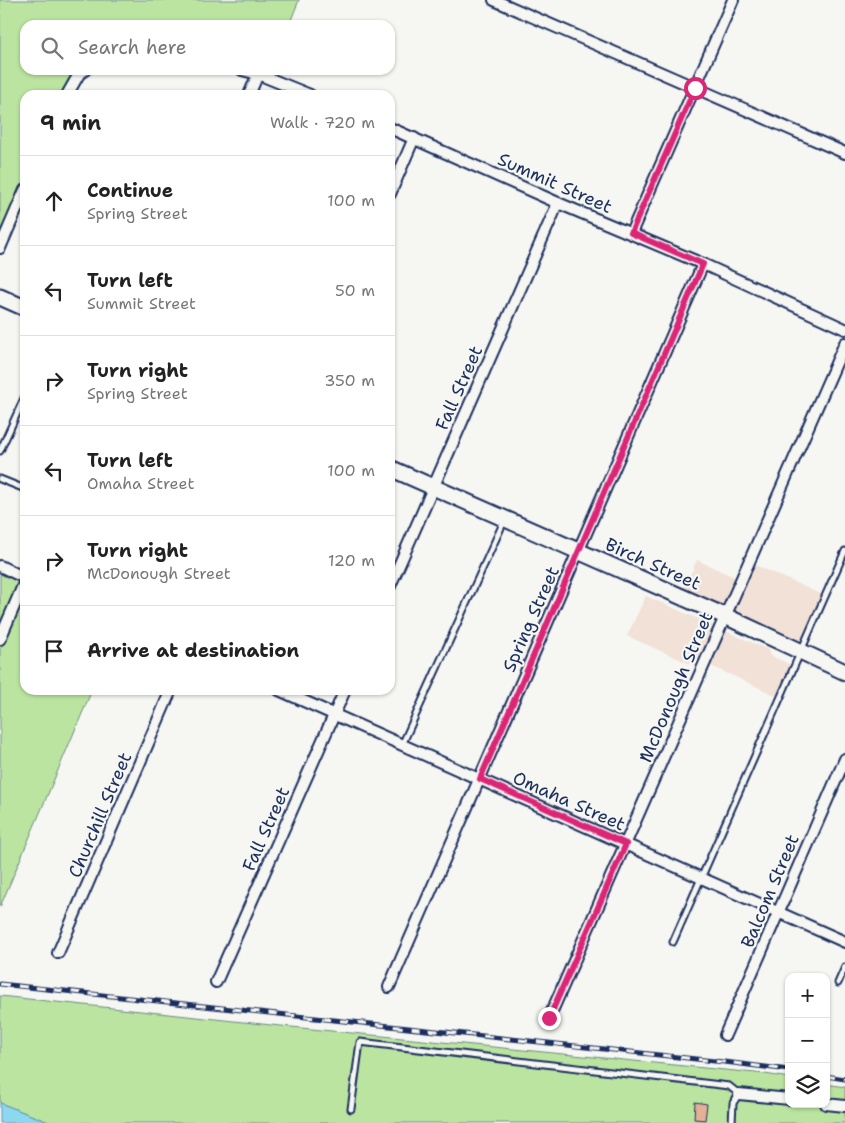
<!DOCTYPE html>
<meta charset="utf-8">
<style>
:root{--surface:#fff;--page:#f2f2f2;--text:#222;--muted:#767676;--line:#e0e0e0}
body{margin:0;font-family:"Shantell Sans",sans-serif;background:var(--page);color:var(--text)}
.controls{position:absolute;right:15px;bottom:15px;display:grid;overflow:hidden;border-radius:10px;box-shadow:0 1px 4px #0004}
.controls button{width:45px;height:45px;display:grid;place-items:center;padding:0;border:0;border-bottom:1px solid var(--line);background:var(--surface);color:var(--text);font:25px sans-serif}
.stop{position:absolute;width:15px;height:15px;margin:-11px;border:4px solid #db2777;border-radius:50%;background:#fff}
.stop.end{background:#db2777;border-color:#fff;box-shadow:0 1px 5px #0008}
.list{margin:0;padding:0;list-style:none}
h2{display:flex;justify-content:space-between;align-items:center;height:65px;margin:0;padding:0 20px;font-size:21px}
h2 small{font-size:16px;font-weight:400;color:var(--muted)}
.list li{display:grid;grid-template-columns:32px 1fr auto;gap:15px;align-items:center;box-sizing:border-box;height:90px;padding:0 20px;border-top:1px solid var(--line)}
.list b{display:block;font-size:19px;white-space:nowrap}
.list p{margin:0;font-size:16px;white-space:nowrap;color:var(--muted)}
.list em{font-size:16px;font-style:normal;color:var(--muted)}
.icon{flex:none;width:28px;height:28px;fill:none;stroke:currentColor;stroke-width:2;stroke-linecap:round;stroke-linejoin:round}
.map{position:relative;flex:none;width:845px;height:1123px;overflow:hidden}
.search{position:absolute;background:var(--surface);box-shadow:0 1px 4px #0004;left:20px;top:20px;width:375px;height:55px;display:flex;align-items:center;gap:12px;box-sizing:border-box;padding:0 18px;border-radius:15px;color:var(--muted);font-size:19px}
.panel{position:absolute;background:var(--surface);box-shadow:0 1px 4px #0004;left:20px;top:90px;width:375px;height:605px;border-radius:15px}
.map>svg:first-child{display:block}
.built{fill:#f1e1d7}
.green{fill:#bbe4a0;stroke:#6b8a7f}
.water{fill:#8dd8ee;stroke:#5f94b4}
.building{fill:#e4b197;stroke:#1b2f5e}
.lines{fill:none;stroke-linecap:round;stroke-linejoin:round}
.lane-casing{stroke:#1b2f5e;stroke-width:9}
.street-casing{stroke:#1b2f5e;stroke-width:14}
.secondary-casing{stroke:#1b2f5e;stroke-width:19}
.lane{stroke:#f6f6f2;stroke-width:5}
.street{stroke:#f6f6f2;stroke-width:10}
.secondary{stroke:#f6f6f2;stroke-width:15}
.rail-casing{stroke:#1b2f5e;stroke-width:5}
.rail{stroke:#f6f6f2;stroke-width:3;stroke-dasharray:9;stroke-linecap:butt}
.route{stroke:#db2777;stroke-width:6}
.labels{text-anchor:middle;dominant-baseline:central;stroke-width:4.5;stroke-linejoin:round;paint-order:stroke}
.street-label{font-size:18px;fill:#1b2f5e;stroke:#f6f6f2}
</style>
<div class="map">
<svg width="845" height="1123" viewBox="0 0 845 1123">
<rect width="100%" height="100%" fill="#f6f6f2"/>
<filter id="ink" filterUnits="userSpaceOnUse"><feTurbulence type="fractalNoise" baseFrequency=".02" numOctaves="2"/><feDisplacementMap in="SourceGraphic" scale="10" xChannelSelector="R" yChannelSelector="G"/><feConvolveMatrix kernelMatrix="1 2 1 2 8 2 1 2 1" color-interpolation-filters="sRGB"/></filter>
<g filter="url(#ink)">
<g class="built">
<path d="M 697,560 L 747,583 L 755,565 L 823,595 L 799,645 L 682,593 Z"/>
<path d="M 646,596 L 769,650 L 769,655 L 791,665 L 777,696 L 698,660 L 695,666 L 627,636 Z"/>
</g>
<g class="green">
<path d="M 0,0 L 299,0 L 289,25 L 25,25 L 25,70 L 76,70 L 68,80 L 61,95 L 25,95 L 25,177 L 0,233 Z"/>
<path d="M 0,574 L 25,585 L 25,690 L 92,690 L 0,907 Z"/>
<path d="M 0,996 L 271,1025 L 765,1074 L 789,1078 L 789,1104 L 826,1104 L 826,1084 L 845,1087 L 845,1123 L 51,1123 L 0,1103 Z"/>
</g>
<path class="water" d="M 0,1103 L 51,1123 L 0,1123 Z"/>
<path class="building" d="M 695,1102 L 707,1104 L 705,1120 L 694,1119 Z"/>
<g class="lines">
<defs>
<g id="lane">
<path d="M 0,451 L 25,396"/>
<path d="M 0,479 L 25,489"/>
<path d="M 402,745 L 505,519"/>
<path d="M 673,942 L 845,551"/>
<path d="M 838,983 L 845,967"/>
<path d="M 351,1109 L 360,1042 L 729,1086 L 739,1094 L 733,1103 L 732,1123"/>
</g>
<g id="street">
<path d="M 494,0 L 845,153"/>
<path d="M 242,70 L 258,74 L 310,95"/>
<path d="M 67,95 L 79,74 L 85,70"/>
<path d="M 249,95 L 258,74"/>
<path d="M 390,128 L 558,203 L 703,264 L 845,329"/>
<path d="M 390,194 L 414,138"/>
<path d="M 631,233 L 733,0"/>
<path d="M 0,248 L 25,190"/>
<path d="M 0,566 L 25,578"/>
<path d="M 390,586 L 558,203"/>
<path d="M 0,639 L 25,581"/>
<path d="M 279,690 L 845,942"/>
<path d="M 58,953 L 171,690"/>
<path d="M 216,982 L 345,690"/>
<path d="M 389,987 L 703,264"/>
<path d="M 549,1018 L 845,343"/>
<path d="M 725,1035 L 845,759"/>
<path d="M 739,1094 L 789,1099"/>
<path d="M 826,1104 L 845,1106"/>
</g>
<g id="secondary">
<path d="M 0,297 L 25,308"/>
<path d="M 390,468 L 725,616 L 845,672"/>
</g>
</defs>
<use href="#lane" class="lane-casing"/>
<use href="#street" class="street-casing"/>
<use href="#secondary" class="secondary-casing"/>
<use href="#lane" class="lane"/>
<use href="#street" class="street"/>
<use href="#secondary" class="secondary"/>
<defs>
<g id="rail">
<path d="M 0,984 L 733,1063 L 789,1070"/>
<path d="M 826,1076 L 845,1079"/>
</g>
</defs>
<use href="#rail" class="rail-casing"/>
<use href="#rail" class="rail"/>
</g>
</g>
<g class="lines" filter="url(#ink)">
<path class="route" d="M 549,1018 L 626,844 L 480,779 L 703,264 L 631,233 L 695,88"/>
</g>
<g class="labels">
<g class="street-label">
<text transform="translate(555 183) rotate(24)">Summit Street</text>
<text transform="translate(459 388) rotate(-66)">Fall Street</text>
<text transform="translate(653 564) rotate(24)">Birch Street</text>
<text transform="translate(531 619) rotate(-66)">Spring Street</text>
<text transform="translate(676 687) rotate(-67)">McDonough Street</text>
<text transform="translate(569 801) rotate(24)">Omaha Street</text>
<text transform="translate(100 815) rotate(-67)">Churchill Street</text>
<text transform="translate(266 829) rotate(-66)">Fall Street</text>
<text transform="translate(770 891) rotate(-67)">Balcom Street</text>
</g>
</g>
</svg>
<div class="controls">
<button>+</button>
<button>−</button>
<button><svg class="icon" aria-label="layers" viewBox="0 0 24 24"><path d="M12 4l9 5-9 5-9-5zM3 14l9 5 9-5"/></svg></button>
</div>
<div class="stop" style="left:695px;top:88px"></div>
<div class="stop end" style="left:549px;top:1018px"></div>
<div class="search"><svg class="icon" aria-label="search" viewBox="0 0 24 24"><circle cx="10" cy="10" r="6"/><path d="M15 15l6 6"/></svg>Search here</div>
<section class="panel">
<h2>9 min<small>Walk · 720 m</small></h2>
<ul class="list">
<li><svg class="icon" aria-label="ahead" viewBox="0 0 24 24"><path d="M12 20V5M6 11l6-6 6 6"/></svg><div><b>Continue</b><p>Spring Street</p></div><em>100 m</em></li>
<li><svg class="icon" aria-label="left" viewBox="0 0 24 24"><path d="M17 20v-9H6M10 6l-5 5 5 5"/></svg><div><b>Turn left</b><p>Summit Street</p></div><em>50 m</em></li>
<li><svg class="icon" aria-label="right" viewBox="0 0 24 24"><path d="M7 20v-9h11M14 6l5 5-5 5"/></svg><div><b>Turn right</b><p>Spring Street</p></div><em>350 m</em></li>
<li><svg class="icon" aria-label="left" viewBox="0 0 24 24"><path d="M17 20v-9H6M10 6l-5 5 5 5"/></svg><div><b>Turn left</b><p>Omaha Street</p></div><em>100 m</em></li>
<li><svg class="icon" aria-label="right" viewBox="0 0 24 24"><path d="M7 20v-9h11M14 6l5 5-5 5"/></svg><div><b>Turn right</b><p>McDonough Street</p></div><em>120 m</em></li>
<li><svg class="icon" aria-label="arrive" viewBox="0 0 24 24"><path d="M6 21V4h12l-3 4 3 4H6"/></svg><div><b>Arrive at destination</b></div></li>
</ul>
</section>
</div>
